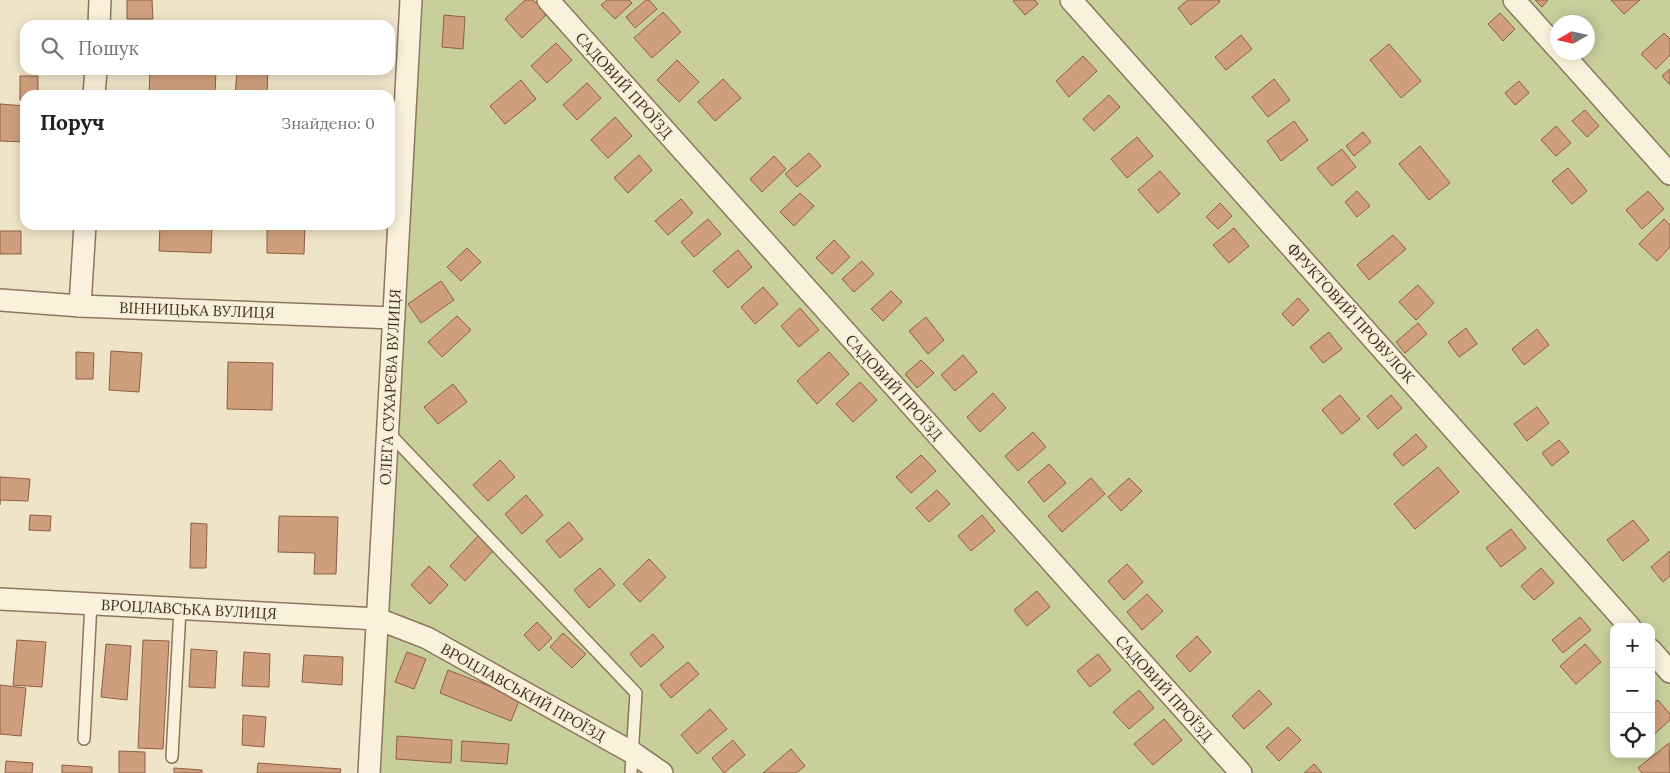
<!DOCTYPE html>
<html lang="uk">
<meta charset="utf-8">
<style>
:root{--surface:#fff;--page:#f2f2f2;--text:#222;--muted:#767676;--line:#e0e0e0}
body{margin:0;font-family:Lora,serif;background:var(--page);color:var(--text)}
.controls{position:absolute;right:15px;bottom:15px;display:grid;overflow:hidden;border-radius:10px;box-shadow:0 2px 12px #0003}
.controls button{width:45px;height:45px;display:grid;place-items:center;padding:0;border:0;border-bottom:1px solid var(--line);background:var(--surface);color:var(--text);font:25px sans-serif}
.compass{position:absolute;left:1550px;top:15px;width:45px;height:45px;border-radius:50%;background:var(--surface);box-shadow:0 2px 12px #0003;rotate:261deg}
.list{margin:0;padding:0;list-style:none}
h2{display:flex;justify-content:space-between;align-items:center;height:65px;margin:0;padding:0 20px;font-size:21px}
h2 small{font-size:16px;font-weight:400;color:var(--muted)}
.icon{flex:none;width:28px;height:28px;fill:none;stroke:currentColor;stroke-width:2;stroke-linecap:round;stroke-linejoin:round}
.map{position:relative;flex:none;width:1670px;height:773px;overflow:hidden}
.search{position:absolute;background:var(--surface);box-shadow:0 2px 12px #0003;left:20px;top:20px;width:375px;height:55px;display:flex;align-items:center;gap:12px;box-sizing:border-box;padding:0 18px;border-radius:15px;color:var(--muted);font-size:19px}
.panel{position:absolute;background:var(--surface);box-shadow:0 2px 12px #0003;left:20px;top:90px;width:375px;height:140px;border-radius:15px}
.map>svg:first-child{display:block}
.green{fill:#c9cf9b;fill-rule:evenodd}
.building{fill:#cf9f7d;stroke:#8d5f41}
.lines{fill:none;stroke-linecap:round;stroke-linejoin:round}
.service-casing{stroke:#8d765c;stroke-width:14}
.minor-casing{stroke:#8d765c;stroke-width:24}
.service{stroke:#faf1dc;stroke-width:11}
.minor{stroke:#faf1dc;stroke-width:21}
.labels{text-anchor:middle;dominant-baseline:central;stroke-width:4;stroke-linejoin:round;paint-order:stroke}
.street-label{font-size:15px;fill:#3d2e20;stroke:#f7eed8}
</style>
<div class="map">
<svg width="1670" height="773" viewBox="0 0 1670 773">
<rect width="100%" height="100%" fill="#f0e4c8"/>
<path class="green" d="M 423,0 L 1670,0 L 1670,773 L 379,773 ZM 1558,22 L 1588,22 L 1588,52 L 1558,52 ZM 1614,627 L 1651,627 L 1651,754 L 1614,754 Z"/>
<g class="building">
<path d="M 127,0 L 152,0 L 153,19 L 127,19 Z"/>
<path d="M 525,0 L 533,0 L 547,14 L 522,38 L 505,19 Z"/>
<path d="M 607,0 L 629,0 L 632,3 L 615,19 L 601,5 Z"/>
<path d="M 646,0 L 649,0 L 657,9 L 635,28 L 626,17 Z"/>
<path d="M 1015,0 L 1035,0 L 1038,4 L 1025,15 L 1013,1 Z"/>
<path d="M 1188,0 L 1219,0 L 1220,2 L 1191,25 L 1178,8 Z"/>
<path d="M 1535,0 L 1548,0 L 1542,7 Z"/>
<path d="M 1611,0 L 1640,0 L 1624,14 Z"/>
<path d="M 663,12 L 681,32 L 652,58 L 634,38 Z"/>
<path d="M 1500,13 L 1515,29 L 1503,41 L 1488,24 Z"/>
<path d="M 444,15 L 465,17 L 463,49 L 442,47 Z"/>
<path d="M 1664,33 L 1670,39 L 1670,55 L 1656,69 L 1641,54 Z"/>
<path d="M 1241,35 L 1252,49 L 1226,70 L 1215,57 Z"/>
<path d="M 556,43 L 572,60 L 547,83 L 531,66 Z"/>
<path d="M 1389,44 L 1421,81 L 1401,98 L 1370,60 Z"/>
<path d="M 1083,56 L 1097,71 L 1069,97 L 1056,81 Z"/>
<path d="M 677,60 L 699,82 L 679,102 L 657,80 Z"/>
<path d="M 1670,69 L 1670,85 L 1662,76 Z"/>
<path d="M 181,70 L 216,70 L 215,95 L 149,95 L 150,72 L 181,73 Z"/>
<path d="M 237,70 L 268,70 L 267,95 L 235,95 Z"/>
<path d="M 20,76 L 38,76 L 38,95 L 25,95 L 25,100 L 20,100 Z"/>
<path d="M 723,79 L 741,98 L 715,121 L 698,102 Z"/>
<path d="M 1274,79 L 1290,100 L 1268,117 L 1252,97 Z"/>
<path d="M 521,80 L 536,99 L 505,124 L 490,106 Z"/>
<path d="M 1519,81 L 1529,93 L 1515,105 L 1505,93 Z"/>
<path d="M 587,83 L 601,98 L 577,120 L 563,105 Z"/>
<path d="M 1109,95 L 1120,107 L 1094,131 L 1083,119 Z"/>
<path d="M 0,104 L 25,106 L 25,142 L 0,141 Z"/>
<path d="M 1585,110 L 1599,126 L 1587,137 L 1572,121 Z"/>
<path d="M 615,117 L 632,136 L 608,158 L 591,140 Z"/>
<path d="M 1294,121 L 1308,140 L 1281,161 L 1267,141 Z"/>
<path d="M 1556,126 L 1571,143 L 1556,156 L 1541,140 Z"/>
<path d="M 1363,132 L 1371,142 L 1354,156 L 1346,146 Z"/>
<path d="M 1137,137 L 1153,156 L 1127,178 L 1111,159 Z"/>
<path d="M 1420,146 L 1450,183 L 1429,200 L 1399,164 Z"/>
<path d="M 1342,149 L 1356,167 L 1332,186 L 1317,168 Z"/>
<path d="M 809,153 L 821,166 L 797,187 L 785,174 Z"/>
<path d="M 639,155 L 652,170 L 628,193 L 614,178 Z"/>
<path d="M 774,156 L 786,169 L 762,192 L 750,179 Z"/>
<path d="M 1568,168 L 1587,191 L 1572,204 L 1552,181 Z"/>
<path d="M 1160,171 L 1180,194 L 1158,213 L 1138,190 Z"/>
<path d="M 1357,191 L 1370,206 L 1357,217 L 1345,202 Z"/>
<path d="M 1648,191 L 1664,209 L 1642,229 L 1626,210 Z"/>
<path d="M 800,193 L 814,206 L 794,226 L 780,212 Z"/>
<path d="M 681,199 L 693,213 L 668,235 L 655,221 Z"/>
<path d="M 1220,203 L 1232,216 L 1218,229 L 1206,217 Z"/>
<path d="M 708,219 L 721,234 L 694,257 L 681,242 Z"/>
<path d="M 1664,219 L 1670,225 L 1670,247 L 1657,261 L 1639,244 Z"/>
<path d="M 160,225 L 212,225 L 211,253 L 159,251 Z"/>
<path d="M 267,225 L 305,225 L 304,254 L 267,253 Z"/>
<path d="M 1234,228 L 1249,246 L 1229,263 L 1213,245 Z"/>
<rect x="0" y="231" width="21" height="23"/>
<path d="M 1393,235 L 1406,249 L 1369,280 L 1357,265 Z"/>
<path d="M 834,240 L 850,257 L 832,274 L 816,258 Z"/>
<path d="M 467,248 L 481,262 L 461,281 L 447,267 Z"/>
<path d="M 738,250 L 752,267 L 728,288 L 713,271 Z"/>
<path d="M 862,261 L 874,274 L 854,292 L 842,279 Z"/>
<path d="M 441,281 L 454,300 L 421,323 L 408,304 Z"/>
<path d="M 1418,285 L 1434,303 L 1416,320 L 1399,302 Z"/>
<path d="M 763,287 L 778,304 L 755,324 L 741,307 Z"/>
<path d="M 891,291 L 902,302 L 883,321 L 871,309 Z"/>
<path d="M 1298,298 L 1309,310 L 1293,326 L 1282,314 Z"/>
<path d="M 800,308 L 819,330 L 799,347 L 781,326 Z"/>
<path d="M 457,316 L 471,330 L 442,357 L 428,342 Z"/>
<path d="M 926,317 L 944,340 L 928,354 L 909,331 Z"/>
<path d="M 1418,323 L 1427,334 L 1405,353 L 1396,342 Z"/>
<path d="M 1466,328 L 1477,344 L 1459,357 L 1448,342 Z"/>
<path d="M 1537,329 L 1549,345 L 1524,365 L 1512,349 Z"/>
<path d="M 1329,332 L 1342,349 L 1323,363 L 1310,347 Z"/>
<path d="M 111,351 L 142,353 L 139,392 L 109,390 Z"/>
<path d="M 76,352 L 94,353 L 93,379 L 76,379 Z"/>
<path d="M 829,352 L 849,374 L 817,404 L 797,381 Z"/>
<path d="M 963,355 L 977,372 L 955,391 L 941,375 Z"/>
<path d="M 921,360 L 934,373 L 917,388 L 905,374 Z"/>
<path d="M 228,362 L 273,363 L 272,410 L 227,409 Z"/>
<path d="M 860,382 L 877,400 L 853,422 L 836,404 Z"/>
<path d="M 453,384 L 467,402 L 438,424 L 424,407 Z"/>
<path d="M 993,393 L 1006,408 L 980,432 L 967,417 Z"/>
<path d="M 1340,395 L 1360,419 L 1342,434 L 1322,410 Z"/>
<path d="M 1391,395 L 1402,408 L 1378,429 L 1367,416 Z"/>
<path d="M 1537,407 L 1549,423 L 1527,441 L 1514,424 Z"/>
<path d="M 1033,432 L 1046,447 L 1018,471 L 1005,456 Z"/>
<path d="M 1416,434 L 1427,447 L 1403,466 L 1393,454 Z"/>
<path d="M 1559,440 L 1569,452 L 1552,466 L 1542,453 Z"/>
<path d="M 921,455 L 936,471 L 911,493 L 896,477 Z"/>
<path d="M 500,460 L 515,477 L 488,501 L 473,485 Z"/>
<path d="M 1049,464 L 1066,483 L 1044,502 L 1028,482 Z"/>
<path d="M 1438,467 L 1459,492 L 1415,529 L 1394,504 Z"/>
<path d="M 0,477 L 30,479 L 28,501 L 0,500 L 0,505 Z"/>
<path d="M 1091,478 L 1105,494 L 1062,532 L 1048,516 Z"/>
<path d="M 1129,478 L 1142,491 L 1121,511 L 1108,497 Z"/>
<path d="M 937,490 L 950,504 L 929,522 L 916,508 Z"/>
<path d="M 526,495 L 543,515 L 522,534 L 505,514 Z"/>
<path d="M 30,515 L 51,516 L 50,531 L 29,530 Z"/>
<path d="M 982,515 L 995,531 L 971,551 L 958,536 Z"/>
<path d="M 279,516 L 338,517 L 336,574 L 314,574 L 315,553 L 278,552 Z"/>
<path d="M 1633,520 L 1649,540 L 1623,561 L 1607,540 Z"/>
<path d="M 569,522 L 583,539 L 560,558 L 546,541 Z"/>
<path d="M 191,523 L 207,524 L 206,568 L 190,568 Z"/>
<path d="M 1511,529 L 1526,548 L 1501,567 L 1486,548 Z"/>
<path d="M 478,536 L 493,551 L 465,581 L 450,566 Z"/>
<path d="M 1670,551 L 1670,576 L 1663,582 L 1651,567 Z"/>
<path d="M 649,559 L 666,577 L 640,602 L 623,584 Z"/>
<path d="M 1127,564 L 1143,582 L 1124,600 L 1108,581 Z"/>
<path d="M 429,566 L 448,585 L 430,604 L 411,585 Z"/>
<path d="M 600,568 L 615,585 L 589,608 L 574,590 Z"/>
<path d="M 1541,568 L 1554,583 L 1534,600 L 1521,586 Z"/>
<path d="M 1037,591 L 1050,607 L 1027,626 L 1014,610 Z"/>
<path d="M 1147,594 L 1163,611 L 1142,630 L 1127,612 Z"/>
<path d="M 1580,617 L 1591,630 L 1563,653 L 1552,640 Z"/>
<path d="M 537,622 L 552,638 L 539,651 L 524,635 Z"/>
<path d="M 563,633 L 586,654 L 572,668 L 550,647 Z"/>
<path d="M 653,634 L 664,647 L 641,667 L 630,654 Z"/>
<path d="M 1197,636 L 1211,652 L 1190,672 L 1176,656 Z"/>
<path d="M 17,640 L 46,642 L 42,687 L 13,685 Z"/>
<path d="M 143,640 L 169,641 L 163,749 L 138,748 Z"/>
<path d="M 106,644 L 131,646 L 127,700 L 101,697 Z"/>
<path d="M 1585,644 L 1601,662 L 1576,684 L 1560,666 Z"/>
<path d="M 191,649 L 217,651 L 215,688 L 189,687 Z"/>
<path d="M 244,652 L 270,654 L 269,687 L 242,686 Z"/>
<path d="M 407,652 L 426,659 L 414,689 L 395,682 Z"/>
<path d="M 1098,654 L 1111,670 L 1090,687 L 1077,671 Z"/>
<path d="M 304,655 L 343,657 L 342,685 L 302,682 Z"/>
<path d="M 688,662 L 699,674 L 671,698 L 660,685 Z"/>
<path d="M 448,670 L 520,698 L 511,721 L 440,693 Z"/>
<path d="M 0,685 L 26,688 L 21,736 L 0,734 Z"/>
<path d="M 1139,690 L 1154,708 L 1129,729 L 1113,712 Z"/>
<path d="M 1259,690 L 1272,704 L 1244,729 L 1232,716 Z"/>
<path d="M 1658,700 L 1670,714 L 1670,720 L 1651,737 L 1651,706 Z"/>
<path d="M 710,709 L 727,729 L 697,754 L 681,735 Z"/>
<path d="M 243,715 L 266,717 L 264,747 L 242,745 Z"/>
<path d="M 1164,719 L 1182,740 L 1153,765 L 1134,744 Z"/>
<path d="M 1288,727 L 1301,740 L 1279,761 L 1266,747 Z"/>
<path d="M 397,736 L 452,740 L 451,763 L 396,759 Z"/>
<path d="M 733,740 L 745,755 L 724,773 L 712,758 Z"/>
<path d="M 462,741 L 509,744 L 507,764 L 461,761 Z"/>
<path d="M 1669,743 L 1670,773 L 1642,773 L 1638,768 Z"/>
<path d="M 791,749 L 805,766 L 796,773 L 763,773 Z"/>
<path d="M 119,751 L 145,752 L 145,773 L 119,773 Z"/>
<path d="M 6,761 L 33,763 L 32,773 L 5,773 Z"/>
<path d="M 258,763 L 341,769 L 340,773 L 257,773 Z"/>
<path d="M 1314,764 L 1322,773 L 1304,773 Z"/>
<path d="M 62,765 L 92,767 L 92,773 L 62,773 Z"/>
<path d="M 174,768 L 202,770 L 202,773 L 174,773 Z"/>
</g>
<g class="lines">
<defs>
<g id="service">
<path d="M 388,432 L 636,693 L 631,773"/>
<path d="M 84,739 L 91,603"/>
<path d="M 172,757 L 180,609"/>
</g>
<g id="minor">
<path d="M 548,0 L 1241,773"/>
<path d="M 1071,0 L 1630,627"/>
<path d="M 1514,0 L 1558,49"/>
<path d="M 99,25 L 100,0"/>
<path d="M 1561,52 L 1670,174"/>
<path d="M 94,95 L 96,70"/>
<path d="M 0,300 L 80,306 L 394,318"/>
<path d="M 80,306 L 85,225"/>
<path d="M 0,599 L 378,619 L 427,638 L 633,753 L 662,773"/>
<path d="M 1651,650 L 1670,672"/>
<path d="M 369,773 L 411,0"/>
</g>
</defs>
<use href="#service" class="service-casing"/>
<use href="#minor" class="minor-casing"/>
<use href="#service" class="service"/>
<use href="#minor" class="minor"/>
</g>
<g class="labels">
<g class="street-label">
<text transform="translate(624 85) rotate(48)">САДОВИЙ ПРОЇЗД</text>
<text transform="translate(197 310) rotate(2)">ВІННИЦЬКА ВУЛИЦЯ</text>
<text transform="translate(1351 313) rotate(48)">ФРУКТОВИЙ ПРОВУЛОК</text>
<text transform="translate(390 387) rotate(-87)">ОЛЕГА СУХАРЄВА ВУЛИЦЯ</text>
<text transform="translate(894 387) rotate(48)">САДОВИЙ ПРОЇЗД</text>
<text transform="translate(189 609) rotate(3)">ВРОЦЛАВСЬКА ВУЛИЦЯ</text>
<text transform="translate(1164 688) rotate(48)">САДОВИЙ ПРОЇЗД</text>
<text transform="translate(523 692) rotate(29)">ВРОЦЛАВСЬКИЙ ПРОЇЗД</text>
</g>
</g>
</svg>
<div class="controls">
<button>+</button>
<button>−</button>
<button><svg class="icon" aria-label="locate" viewBox="0 0 24 24"><circle cx="12" cy="12" r="6"/><path d="M12 2v4M12 18v4M2 12h4M18 12h4"/></svg></button>
</div>
<svg class="compass" viewBox="-18 -18 36 36"><path d="M0-13l5 13h-10z" fill="#e53935"/><path d="M0 13l5-13h-10z" fill="#767676"/></svg>
<div class="search"><svg class="icon" aria-label="search" viewBox="0 0 24 24"><circle cx="10" cy="10" r="6"/><path d="M15 15l6 6"/></svg>Пошук</div>
<section class="panel">
<h2>Поруч<small>Знайдено: 0</small></h2>
<ul class="list">
</ul>
</section>
</div>
